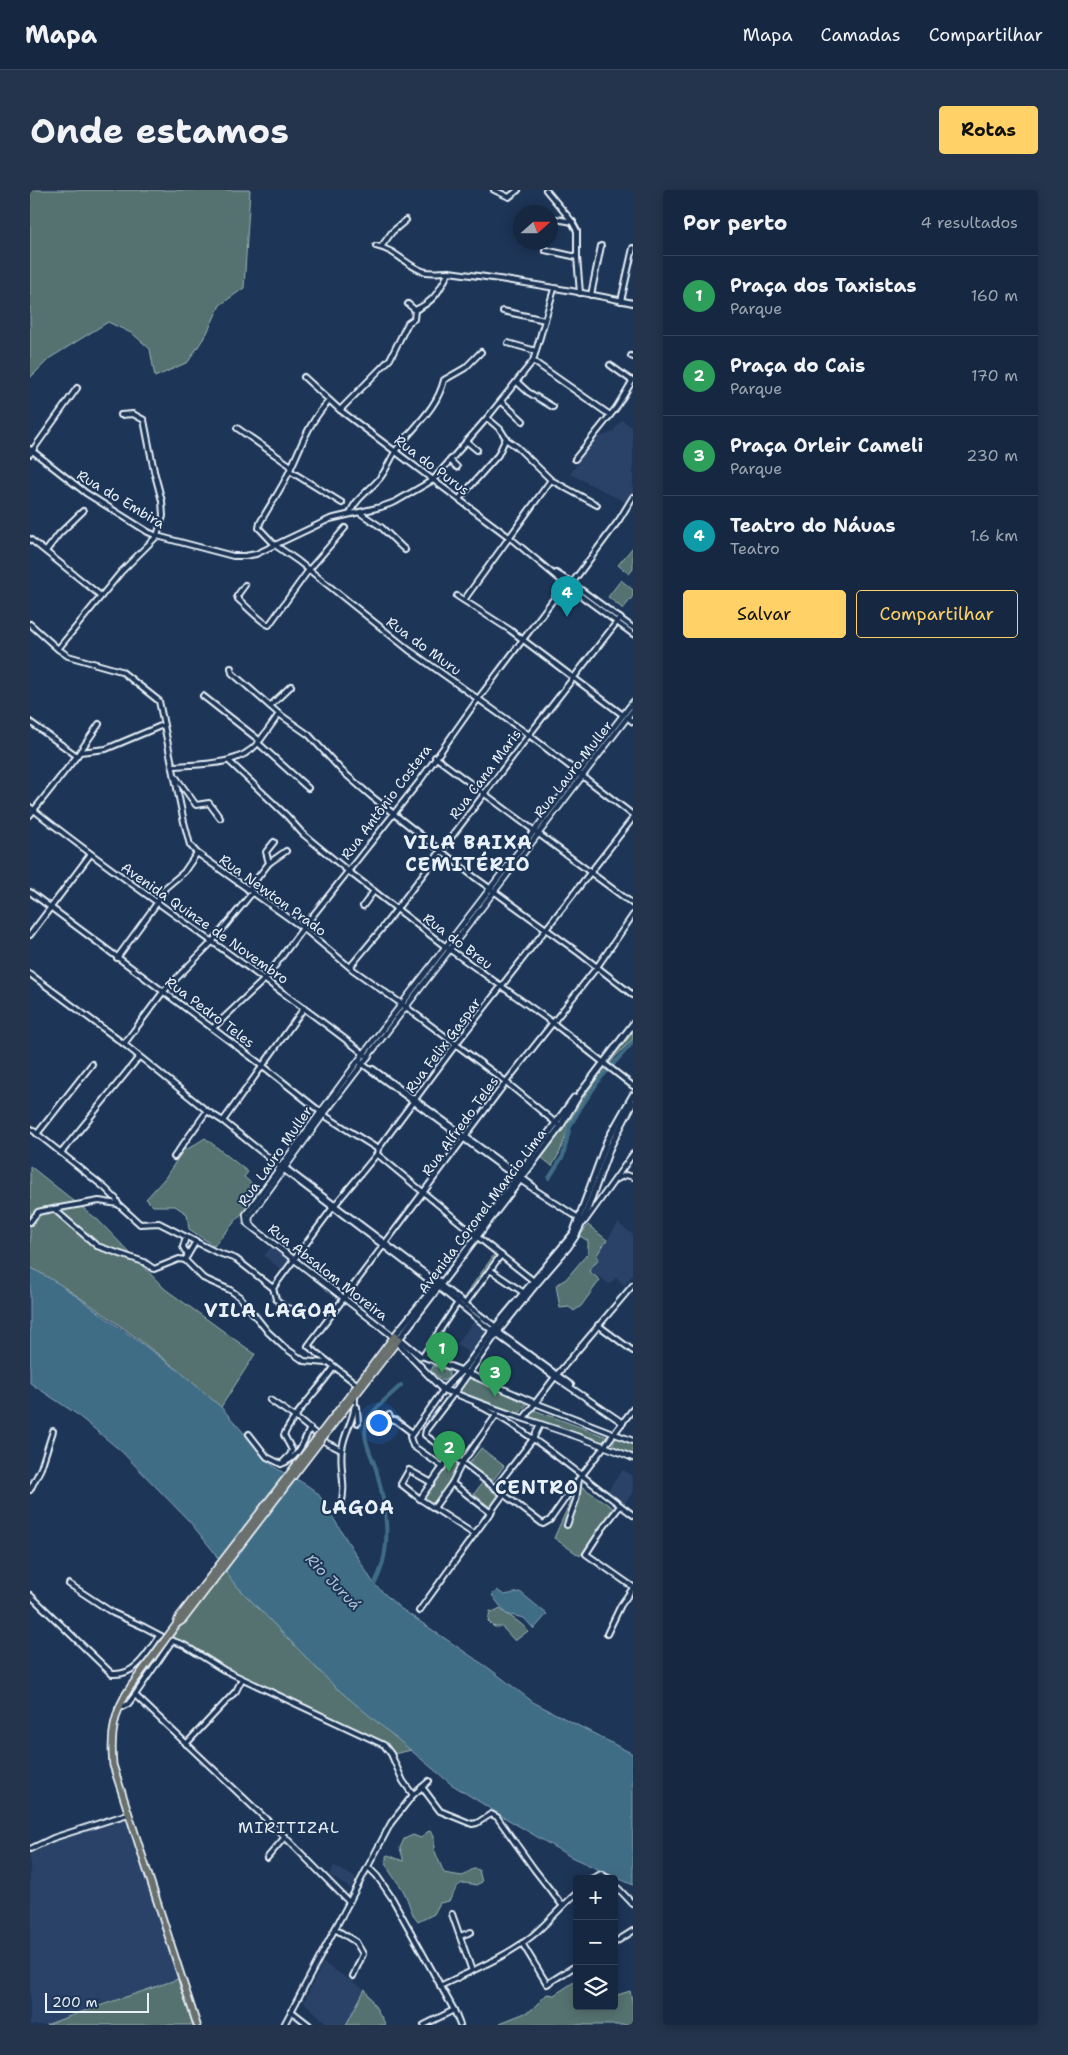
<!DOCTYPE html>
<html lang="pt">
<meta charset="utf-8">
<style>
:root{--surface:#162841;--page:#23344c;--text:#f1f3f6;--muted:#9ea6b1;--line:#35445a;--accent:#ffd166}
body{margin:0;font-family:"Shantell Sans",sans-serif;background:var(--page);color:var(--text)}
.controls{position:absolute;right:15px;bottom:15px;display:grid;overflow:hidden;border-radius:5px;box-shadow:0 2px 12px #0003}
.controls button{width:45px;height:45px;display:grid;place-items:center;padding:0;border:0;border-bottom:1px solid var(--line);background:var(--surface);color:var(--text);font:25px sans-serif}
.compass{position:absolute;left:483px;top:15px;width:45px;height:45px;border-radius:50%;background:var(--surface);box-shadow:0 2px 12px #0003;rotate:69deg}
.scale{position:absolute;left:15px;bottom:12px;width:104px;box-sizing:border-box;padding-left:5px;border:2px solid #e8f1f8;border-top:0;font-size:14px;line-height:18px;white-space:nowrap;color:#e8f1f8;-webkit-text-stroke:4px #1d3557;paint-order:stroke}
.you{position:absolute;left:348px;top:1232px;width:18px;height:18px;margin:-12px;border:4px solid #fff;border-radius:50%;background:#1a73e8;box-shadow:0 0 0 8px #1a73e833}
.badge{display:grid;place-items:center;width:32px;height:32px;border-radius:50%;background:var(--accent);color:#fff;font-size:16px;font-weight:700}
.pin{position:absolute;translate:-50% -41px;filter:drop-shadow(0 1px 2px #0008)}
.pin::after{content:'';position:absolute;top:26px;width:18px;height:15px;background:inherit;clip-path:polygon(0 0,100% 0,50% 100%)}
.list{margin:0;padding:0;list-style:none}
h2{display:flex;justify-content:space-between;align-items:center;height:65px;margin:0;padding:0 20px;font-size:21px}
h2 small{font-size:16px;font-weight:400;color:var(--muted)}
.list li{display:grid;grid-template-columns:32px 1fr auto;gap:15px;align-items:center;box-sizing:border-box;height:80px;padding:0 20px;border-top:1px solid var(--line)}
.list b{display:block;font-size:19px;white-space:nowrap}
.list p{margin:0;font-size:16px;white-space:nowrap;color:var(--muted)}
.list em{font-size:16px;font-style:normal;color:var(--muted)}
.actions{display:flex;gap:10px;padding:15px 20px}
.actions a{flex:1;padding:11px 0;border:1px solid var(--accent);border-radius:5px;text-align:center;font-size:18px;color:var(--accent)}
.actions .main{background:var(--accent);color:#111}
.icon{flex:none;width:28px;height:28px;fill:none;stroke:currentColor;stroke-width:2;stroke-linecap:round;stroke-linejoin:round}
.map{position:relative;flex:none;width:603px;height:1835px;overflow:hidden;border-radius:5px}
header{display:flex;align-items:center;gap:30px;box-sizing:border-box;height:70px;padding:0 25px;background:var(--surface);border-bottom:1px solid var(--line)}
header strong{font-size:24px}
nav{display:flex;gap:28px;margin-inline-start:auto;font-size:18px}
.intro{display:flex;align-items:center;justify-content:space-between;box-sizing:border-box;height:120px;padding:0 30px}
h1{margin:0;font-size:35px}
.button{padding:12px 22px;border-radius:5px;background:var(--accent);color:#111;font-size:18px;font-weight:700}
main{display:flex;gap:30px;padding:0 30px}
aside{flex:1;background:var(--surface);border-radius:5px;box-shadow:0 2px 12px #0003}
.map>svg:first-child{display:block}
.built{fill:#2c4367}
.green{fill:#547270;stroke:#9eb2b4}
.water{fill:#416d86;stroke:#84a2b4}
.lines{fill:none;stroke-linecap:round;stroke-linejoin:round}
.canal{stroke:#416d86;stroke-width:4}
.minor-casing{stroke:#e8f1f8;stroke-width:8}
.tertiary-casing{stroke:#e8f1f8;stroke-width:8}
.secondary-casing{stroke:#e8f1f8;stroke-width:9}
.primary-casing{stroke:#e8f1f8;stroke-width:9}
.minor{stroke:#1d3557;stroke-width:4}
.tertiary{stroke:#1d3557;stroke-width:4.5}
.secondary{stroke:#1d3557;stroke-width:5}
.primary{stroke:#6b706d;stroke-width:5.5}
.primary-bridge-casing{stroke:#e8f1f8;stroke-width:9;stroke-linecap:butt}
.primary-bridge{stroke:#6b706d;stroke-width:5.5}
.labels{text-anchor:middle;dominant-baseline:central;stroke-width:4;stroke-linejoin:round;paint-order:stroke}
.street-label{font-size:14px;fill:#e8f1f8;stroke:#1d3557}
.water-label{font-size:15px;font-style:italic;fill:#aec3d0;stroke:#1d3557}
.quarter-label{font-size:16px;letter-spacing:1px;fill:#e8f1f8;stroke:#1d3557}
.district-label{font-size:19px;font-weight:bold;letter-spacing:1px;fill:#e8f1f8;stroke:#1d3557}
</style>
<header>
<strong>Mapa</strong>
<nav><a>Mapa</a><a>Camadas</a><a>Compartilhar</a></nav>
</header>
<div class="intro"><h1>Onde estamos</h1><a class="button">Rotas</a></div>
<main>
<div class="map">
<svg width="603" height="1835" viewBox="0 0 603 1835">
<rect width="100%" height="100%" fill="#1d3557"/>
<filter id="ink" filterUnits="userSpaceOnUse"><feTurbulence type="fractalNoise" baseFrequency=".02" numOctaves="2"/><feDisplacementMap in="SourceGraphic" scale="10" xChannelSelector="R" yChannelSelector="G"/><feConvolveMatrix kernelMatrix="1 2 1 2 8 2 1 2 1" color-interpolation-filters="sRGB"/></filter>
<g filter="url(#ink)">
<g class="built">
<path d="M 592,230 L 603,238 L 603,305 L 597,313 L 540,284 L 567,247 L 582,243 Z"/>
<path d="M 588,1033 L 603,1045 L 603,1084 L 594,1096 L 586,1087 L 580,1094 L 560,1081 L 570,1068 L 567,1066 Z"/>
<path d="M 242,1056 L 259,1069 L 252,1080 L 234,1066 Z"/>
<path d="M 444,1131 L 457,1142 L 440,1164 L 427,1154 Z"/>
<path d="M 593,1280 L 603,1286 L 603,1302 L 594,1313 L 577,1301 Z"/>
<path d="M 94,1623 L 148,1789 L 101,1806 L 72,1813 L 16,1835 L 0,1835 L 0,1655 L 19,1647 Z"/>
<path d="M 304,1676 L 326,1688 L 320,1698 L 299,1685 Z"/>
<path d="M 293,1773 L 334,1799 L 317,1835 L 298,1835 L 274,1812 Z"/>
</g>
<g class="green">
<path d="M 0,0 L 220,0 L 214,98 L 190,115 L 177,143 L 158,172 L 125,187 L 120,159 L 103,144 L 78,132 L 20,168 L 0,188 Z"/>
<path d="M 603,357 L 603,379 L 599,384 L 588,375 Z"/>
<path d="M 591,390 L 603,400 L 603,406 L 593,419 L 578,407 Z"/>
<path d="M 603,842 L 603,849 L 585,867 L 542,927 L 530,962 L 522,976 L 511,967 L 571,882 Z"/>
<path d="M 175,948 L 218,982 L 214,987 L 231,1001 L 184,1056 L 159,1039 L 157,1024 L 145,1016 L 123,1016 L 116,1009 L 135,988 L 154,959 L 156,960 Z"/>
<path d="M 0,976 L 68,1030 L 135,1099 L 225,1164 L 191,1217 C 176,1205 162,1192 148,1180 C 101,1143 52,1106 0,1077 Z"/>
<path d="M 558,1035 L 577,1050 L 566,1066 L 569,1068 L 559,1081 L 570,1090 L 551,1116 L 544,1121 L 539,1117 L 530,1118 L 526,1095 L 536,1089 L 558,1063 L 558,1051 L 550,1046 Z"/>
<path d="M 466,1062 L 473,1067 L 465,1077 L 460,1079 L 436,1109 L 434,1107 Z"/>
<path d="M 403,1176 L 419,1180 L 419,1188 L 413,1191 L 401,1181 Z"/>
<path d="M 439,1188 L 498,1211 L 498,1213 L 489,1224 L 429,1201 Z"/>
<path d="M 504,1220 L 577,1247 L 573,1252 L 499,1226 Z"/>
<path d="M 586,1248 L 603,1254 L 603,1264 L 582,1255 Z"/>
<path d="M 451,1258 L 474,1276 L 461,1293 L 438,1275 Z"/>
<path d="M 421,1268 L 431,1275 L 403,1315 L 393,1308 Z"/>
<path d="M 452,1293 L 468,1306 L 460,1317 L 444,1304 Z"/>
<path d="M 548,1294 L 583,1318 L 550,1366 L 524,1348 Z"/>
<path d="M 195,1379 L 202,1391 L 304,1496 L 382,1560 L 363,1564 L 355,1554 L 195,1479 L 142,1448 Z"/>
<path d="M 470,1419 C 480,1427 490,1431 498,1441 L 485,1451 L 472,1437 L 464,1437 L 458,1431 L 460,1421 L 465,1422 Z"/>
<path d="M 400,1641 L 404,1646 L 404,1659 L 414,1683 L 432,1686 C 439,1684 441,1676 449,1680 L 452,1692 L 446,1695 C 425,1690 429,1696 419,1711 L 410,1713 L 404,1724 L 388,1732 C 381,1724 379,1712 374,1702 C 368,1690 355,1682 356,1666 L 358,1665 L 373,1671 L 373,1668 L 370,1658 L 374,1649 L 383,1645 L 391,1648 L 397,1642 Z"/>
<path d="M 148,1789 L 163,1835 L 16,1835 C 59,1818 104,1805 148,1789 Z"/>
<path d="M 547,1790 L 547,1816 L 584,1816 L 584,1806 L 600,1801 L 603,1815 L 603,1835 L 470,1835 L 470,1833 L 500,1821 L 517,1804 L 524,1805 Z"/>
<path d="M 335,1799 L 356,1835 L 316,1835 Z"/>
</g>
<g class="water">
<path d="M 0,1077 L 31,1095 L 148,1180 L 191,1217 L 242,1275 C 257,1287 276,1291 289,1305 L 344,1394 L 370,1418 L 460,1479 L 503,1512 L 603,1564 L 603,1695 L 541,1667 L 472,1626 L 421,1594 L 304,1496 L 202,1391 L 184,1362 L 159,1331 L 91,1261 L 45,1223 L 0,1193 Z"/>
<path d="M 467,1400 L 474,1405 L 490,1402 L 517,1424 L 504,1439 L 494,1428 L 476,1424 L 462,1405 Z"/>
</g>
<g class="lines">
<g class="canal">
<path d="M 519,988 L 533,966 L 540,936 L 551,917 L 570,889 L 603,852"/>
<path d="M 342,1398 C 364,1362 357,1319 346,1279 C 341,1263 329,1245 339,1228 C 346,1216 361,1205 371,1195"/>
</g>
<defs>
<g id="minor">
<path d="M 464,0 L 479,7 L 488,0"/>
<path d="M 516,0 L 541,30 L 547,41 L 547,67 L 550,103"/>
<path d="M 520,28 L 543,32"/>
<path d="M 346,56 C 367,60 378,78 396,82 C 403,83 411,82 419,82 C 480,90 543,100 603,113"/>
<path d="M 351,57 L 362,42 L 376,30"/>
<path d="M 515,60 L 547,67"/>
<path d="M 561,105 L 571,56"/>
<path d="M 591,111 L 603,58"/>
<path d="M 378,114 L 385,120 C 405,111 409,101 419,82"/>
<path d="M 473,121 L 515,130"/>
<path d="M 478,153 L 506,161"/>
<path d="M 601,166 L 603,167"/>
<path d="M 503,171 L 580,225"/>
<path d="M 580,175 L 602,191"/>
<path d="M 274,187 L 310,220 L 479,347 L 539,397 L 603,444"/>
<path d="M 487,192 L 498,202 L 523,217"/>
<path d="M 299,211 C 278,233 272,255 259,282 C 251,300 239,316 230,333 L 229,338 L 245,355 L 268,371 L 379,460 L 499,545 L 603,625"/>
<path d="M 471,211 L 493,231"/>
<path d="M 310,220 L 360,169 L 378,133 L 384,129 L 385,120"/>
<path d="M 457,228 L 470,239 L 477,250 L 487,257 L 521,290 L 567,315"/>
<path d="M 207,238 L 261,276"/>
<path d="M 436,251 L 447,260"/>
<path d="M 0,259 L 56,303 L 118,342 L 127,346 L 203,366 L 215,366 L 226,364 L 300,329 L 351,317 L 365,312 L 403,290 L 457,228 L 503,171 L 524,99"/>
<path d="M 0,264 L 47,198"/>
<path d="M 545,269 L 586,218 L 603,190"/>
<path d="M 420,270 L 427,277"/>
<path d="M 260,281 L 312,313"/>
<path d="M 429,309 L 468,265 L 476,248"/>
<path d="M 330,323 L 351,337 L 375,360"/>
<path d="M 320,324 C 324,310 340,300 349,289 C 357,280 360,269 367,259 C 384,236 407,219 414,190 L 435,178 L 451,162"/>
<path d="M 0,349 L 71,406"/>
<path d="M 16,361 L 29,344 L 53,321"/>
<path d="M 526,383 L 542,393 L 603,438"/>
<path d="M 215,395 L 207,406 L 208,409 C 214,414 233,434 239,435 L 278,381 L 315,338"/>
<path d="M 539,397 L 589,330 L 603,307"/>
<path d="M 427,406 L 480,440 L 593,525"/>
<path d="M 434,410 L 521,290"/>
<path d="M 0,434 L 28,459 L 38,466 L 91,481 L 129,511 L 154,632 L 160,655 L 167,663 L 273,738 L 322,779 L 376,817 L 476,892 L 527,934"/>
<path d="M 28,459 L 91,382 L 127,346 L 133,326 L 132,311 L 124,281 L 114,230 L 103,224 L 91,225"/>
<path d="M 201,478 L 202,483 L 249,524 L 279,545 L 312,581 L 341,606 L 443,686 L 549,763 L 603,805"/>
<path d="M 173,506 L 229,550"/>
<path d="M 240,516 L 261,496"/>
<path d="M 597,527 L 603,532"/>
<path d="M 0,532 L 47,566"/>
<path d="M 228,553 L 278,598"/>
<path d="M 50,562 L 76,559 L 133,535"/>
<path d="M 405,567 L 603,714"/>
<path d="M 199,571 L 257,626 L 273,644 L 318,681 L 412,754 L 523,833 L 603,896"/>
<path d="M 144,576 C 171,574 209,576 228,553 C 235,544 242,534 249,524"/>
<path d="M 145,586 L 166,615 L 179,613 L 190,628"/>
<path d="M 0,617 C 110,705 228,780 338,867"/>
<path d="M 0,625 L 47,566 L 69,534"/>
<path d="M 239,673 L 236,662 L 244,652"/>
<path d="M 218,700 L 239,673 L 256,661"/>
<path d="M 0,702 L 233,876 L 297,927 L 348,959"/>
<path d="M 333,716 L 344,701"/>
<path d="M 0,745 L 60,665"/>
<path d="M 87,768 L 127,713 L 135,698 L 154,682 L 167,663"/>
<path d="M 320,777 L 350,741 L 499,545 L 590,428"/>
<path d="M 0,784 L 94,854 L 177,921 L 193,931 L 254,980 L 408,1097 L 466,1144 L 525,1187 L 593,1233"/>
<path d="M 183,838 L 235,789 L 273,738 L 389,592 L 448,509 L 538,390"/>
<path d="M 94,854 L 133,802 L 182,752 L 222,703"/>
<path d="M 331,873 L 490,990 L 553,1031 L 555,1031 L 603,964"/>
<path d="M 343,879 L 503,996"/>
<path d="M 193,931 L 274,818"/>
<path d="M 0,938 L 75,998 L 86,1009 L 88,1014 L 110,1034 L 129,1033 L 186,1062 L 206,1069 L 243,1098 L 246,1109 L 254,1117 L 264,1120 L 272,1117"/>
<path d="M 7,944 L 62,874"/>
<path d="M 31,963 L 109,867"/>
<path d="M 347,964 L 445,1045 L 505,1092"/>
<path d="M 144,967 L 177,921"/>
<path d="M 254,977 L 466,1137 L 471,1144 L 541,1195"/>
<path d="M 587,989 L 596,985 L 603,987"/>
<path d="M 24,1019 L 67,1056 L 114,1072 L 124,1079 L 149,1069 L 155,1070 L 173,1088 L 200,1100 L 210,1107 L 238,1142 L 254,1157 L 274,1171 L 296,1173"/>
<path d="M 0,1032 L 8,1022 L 12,1021 L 69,1011 L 88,1014"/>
<path d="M 156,1047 L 153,1057 L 157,1064"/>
<path d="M 155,1070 L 166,1051"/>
<path d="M 460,1080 L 471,1065"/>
<path d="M 243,1098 L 304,1016 L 347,964 L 348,959 L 426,854 L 603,628"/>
<path d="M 435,1114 L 460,1080 L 494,1103"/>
<path d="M 568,1135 L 603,1161"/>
<path d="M 393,1166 L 429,1111"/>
<path d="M 329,1196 L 278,1156 L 476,892 L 567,777 L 603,725"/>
<path d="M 424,1203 L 396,1240 L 395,1245 L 513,1334 L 520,1330 L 549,1289 L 603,1219"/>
<path d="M 240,1210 L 265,1227 L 297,1253 L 311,1260"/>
<path d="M 446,1214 C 503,1243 552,1287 603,1325"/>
<path d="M 327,1217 L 328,1233"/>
<path d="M 359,1225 L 361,1230 L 365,1230 L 381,1242"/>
<path d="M 494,1228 L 525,1187 L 603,1095"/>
<path d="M 219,1244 L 237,1267 L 251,1274 C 268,1269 273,1253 280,1238"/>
<path d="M 251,1274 L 260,1265 L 262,1260 L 254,1245 C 266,1220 289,1200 304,1177"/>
<path d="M 413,1277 L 383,1256 L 380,1247 L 413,1200"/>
<path d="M 402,1293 L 379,1280 L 371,1294 L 390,1309 L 444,1344"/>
<path d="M 422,1293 L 461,1323"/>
<path d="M 465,1298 L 503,1249 L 510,1235"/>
<path d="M 0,1300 L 11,1278 L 23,1241"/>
<path d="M 390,1309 L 421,1265"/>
<path d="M 311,1314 C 317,1296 309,1277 312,1259 C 315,1239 326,1229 325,1206"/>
<path d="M 590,1316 L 573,1338 L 556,1364 L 603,1397"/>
<path d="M 404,1318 L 422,1293 L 432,1273 L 467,1224"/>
<path d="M 537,1335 L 546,1310 L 549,1289"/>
<path d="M 39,1394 L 83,1423 L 114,1437 L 135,1448 L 154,1455 L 194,1480 L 354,1555 L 361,1564 L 373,1591 L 383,1605"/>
<path d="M 0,1405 L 82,1484 C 106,1486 117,1463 129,1446"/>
<path d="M 389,1421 L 473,1305"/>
<path d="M 577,1444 L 591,1415 L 603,1398"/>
<path d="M 105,1505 L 255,1647 L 319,1712"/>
<path d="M 88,1519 L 98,1514 L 105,1505 L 142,1451"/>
<path d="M 156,1554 L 206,1501 L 212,1489"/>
<path d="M 392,1597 L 410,1621 L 442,1634 L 447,1633 L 461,1624 L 467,1627 L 504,1679 L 532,1715"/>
<path d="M 0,1659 L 23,1648 L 98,1624"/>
<path d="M 237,1668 L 255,1647"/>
<path d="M 338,1677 L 347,1686 L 362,1708 L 424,1820 L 430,1835"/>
<path d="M 561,1689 L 571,1684 L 579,1689"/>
<path d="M 584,1694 L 603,1714"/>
<path d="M 422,1724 L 442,1781"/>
<path d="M 305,1739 L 326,1752 L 333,1764 L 323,1786"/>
<path d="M 430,1746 L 441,1742"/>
<path d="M 492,1753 L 517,1794 L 547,1775"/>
<path d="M 584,1753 L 603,1741"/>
<path d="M 410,1796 C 441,1781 476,1767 502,1746 C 518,1733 531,1716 547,1703"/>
<path d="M 261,1821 L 279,1835"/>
<path d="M 254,1835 L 361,1633 L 383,1605 L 399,1591"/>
<path d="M 394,1835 L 424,1820"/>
</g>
<g id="tertiary">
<path d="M 223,1037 L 219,1031 L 220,1026 L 294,924 L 603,520"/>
<path d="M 363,1148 L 360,1144 L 217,1033 L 216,1024 L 328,871 L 603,512"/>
<path d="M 437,1183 L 505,1213 L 603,1251"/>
<path d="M 424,1203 C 482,1228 545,1242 603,1268"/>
</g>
<g id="secondary">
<path d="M 445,1045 L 544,908"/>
<path d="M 409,1091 L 365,1145 L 390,1166 L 393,1166 L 437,1183"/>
<path d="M 369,1149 L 490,990 L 530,937 L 549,905 L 603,834"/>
<path d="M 365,1150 L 413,1200 L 424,1203 L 466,1144 L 507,1093 L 538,1057 L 546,1045 L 553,1031 L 580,957 L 603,913"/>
<path d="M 413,1200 L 438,1174 L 463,1140 L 543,1044 L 577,951 L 603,905"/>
</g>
<g id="primary">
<path d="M 317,1209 L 365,1145"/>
<path d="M 321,1211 L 369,1149"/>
<path d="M 101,1496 C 84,1521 80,1544 83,1575 L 167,1835"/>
</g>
</defs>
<use href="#minor" class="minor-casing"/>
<use href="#tertiary" class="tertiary-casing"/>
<use href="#secondary" class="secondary-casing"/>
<use href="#primary" class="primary-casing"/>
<use href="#minor" class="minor"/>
<use href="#tertiary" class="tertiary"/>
<use href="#secondary" class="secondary"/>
<use href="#primary" class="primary"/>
<defs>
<g id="primary-bridge">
<path d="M 147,1434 L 153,1430 L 321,1211"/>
<path d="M 101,1496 L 146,1435 L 149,1427 L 317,1209"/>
</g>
</defs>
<use href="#primary-bridge" class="primary-bridge-casing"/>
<use href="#primary-bridge" class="primary-bridge"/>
</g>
</g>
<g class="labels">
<g class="street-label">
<text transform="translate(402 275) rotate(37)">Rua do Purus</text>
<text transform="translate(91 309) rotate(31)">Rua do Embira</text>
<text transform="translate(394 456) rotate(36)">Rua do Muru</text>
<text transform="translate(543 579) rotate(-52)">Rua Lauro Muller</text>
<text transform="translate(455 584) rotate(-53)">Rua Cana Maris</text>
<text transform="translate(356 612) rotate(-53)">Rua Antônio Costera</text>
<text transform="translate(243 705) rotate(36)">Rua Newton Prado</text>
<text transform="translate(175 733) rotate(35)">Avenida Quinze de Novembro</text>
<text transform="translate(428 751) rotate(37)">Rua do Breu</text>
<text transform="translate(180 822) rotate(37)">Rua Pedro Teles</text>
<text transform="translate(413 855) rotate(-53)">Rua Felix Gaspar</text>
<text transform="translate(430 936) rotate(-54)">Rua Alfredo Teles</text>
<text transform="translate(245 966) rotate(-55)">Rua Lauro Muller</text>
<text transform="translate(452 1021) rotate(-53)">Avenida Coronel Mancio Lima</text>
<text transform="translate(298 1082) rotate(38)">Rua Absalom Moreira</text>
</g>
<g class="water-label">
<text transform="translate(303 1392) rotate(46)">Rio Juruá</text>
</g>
<g class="quarter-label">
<text x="259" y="1637">MIRITIZAL</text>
</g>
<g class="district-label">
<text x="438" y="652">VILA BAIXA<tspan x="438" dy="22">CEMITÉRIO</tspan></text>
<text x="241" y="1120">VILA LAGOA</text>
<text x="507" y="1297">CENTRO</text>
<text x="328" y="1317">LAGOA</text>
</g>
</g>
</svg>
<div class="controls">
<button>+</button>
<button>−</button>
<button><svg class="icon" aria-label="layers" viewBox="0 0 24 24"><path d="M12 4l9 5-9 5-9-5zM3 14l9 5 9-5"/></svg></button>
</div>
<svg class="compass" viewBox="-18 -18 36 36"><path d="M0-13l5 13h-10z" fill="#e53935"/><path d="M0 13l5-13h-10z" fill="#9ea6b1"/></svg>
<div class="scale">200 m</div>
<div class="you"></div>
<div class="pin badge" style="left:412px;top:1183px;background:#2e9e5b">1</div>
<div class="pin badge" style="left:419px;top:1282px;background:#2e9e5b">2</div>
<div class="pin badge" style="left:465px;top:1207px;background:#2e9e5b">3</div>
<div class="pin badge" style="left:537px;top:427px;background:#0f9aa8">4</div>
</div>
<aside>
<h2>Por perto<small>4 resultados</small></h2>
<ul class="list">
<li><span class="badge" style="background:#2e9e5b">1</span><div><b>Praça dos Taxistas</b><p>Parque</p></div><em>160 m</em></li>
<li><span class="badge" style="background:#2e9e5b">2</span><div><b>Praça do Cais</b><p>Parque</p></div><em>170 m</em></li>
<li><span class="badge" style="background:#2e9e5b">3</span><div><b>Praça Orleir Cameli</b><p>Parque</p></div><em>230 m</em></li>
<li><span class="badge" style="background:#0f9aa8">4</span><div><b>Teatro do Náuas</b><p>Teatro</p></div><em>1.6 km</em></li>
</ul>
<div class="actions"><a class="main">Salvar</a><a>Compartilhar</a></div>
</aside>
</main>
